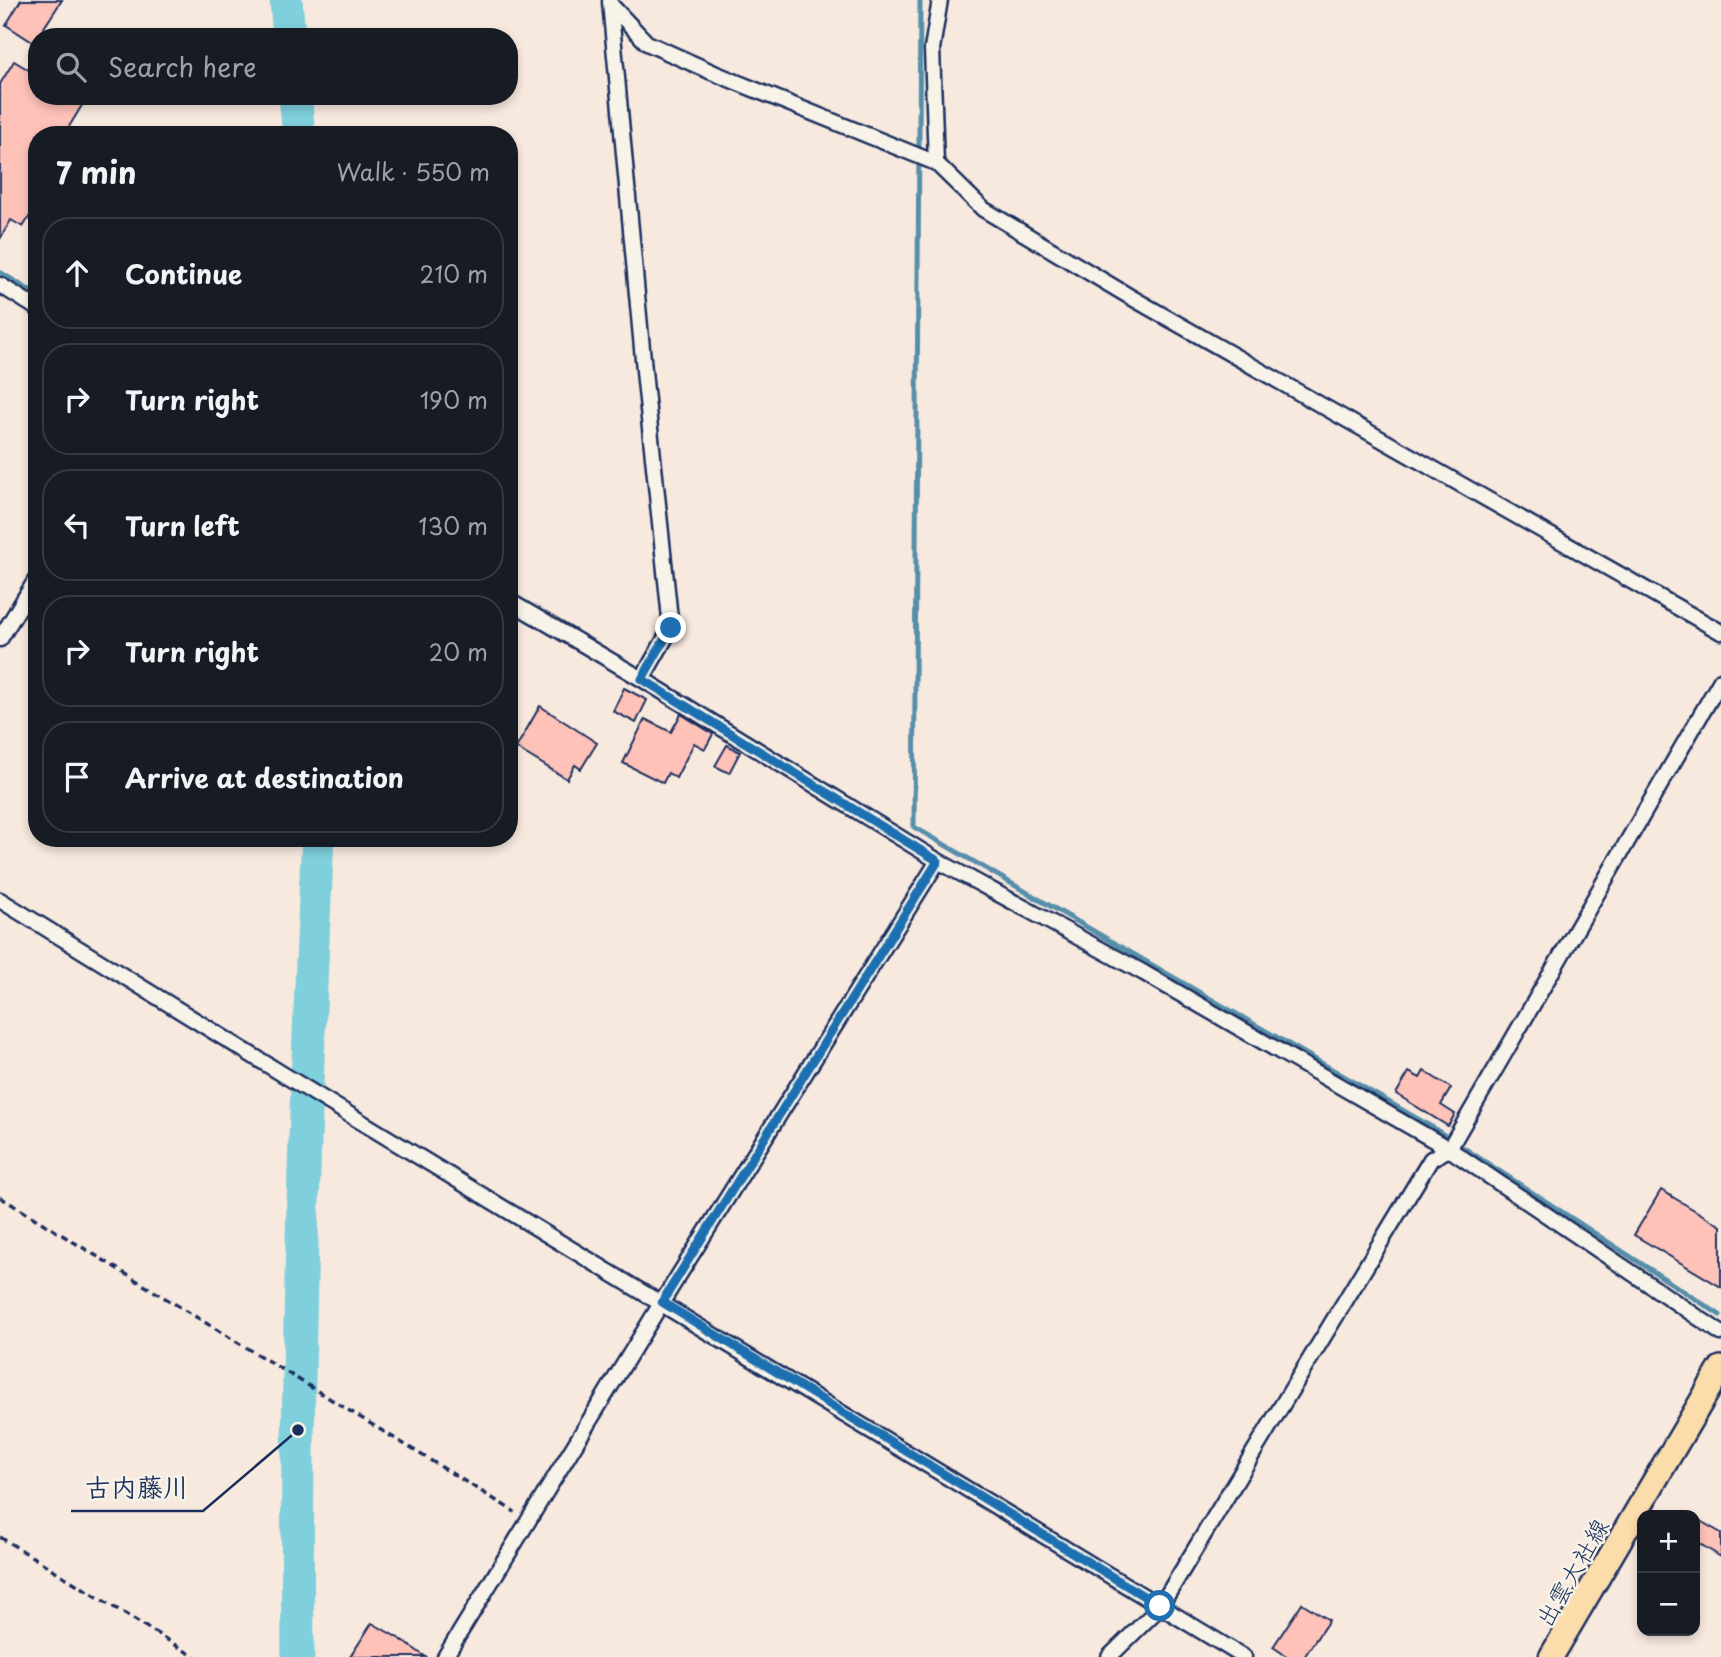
<!DOCTYPE html>
<meta charset="utf-8">
<style>
:root{--surface:#171b24;--page:#242831;--text:#f1f3f6;--muted:#9ea1a6;--line:#363941}
body{margin:0;font-family:"Playpen Sans","Klee One",sans-serif;background:var(--page);color:var(--text)}
.controls{position:absolute;right:21px;bottom:21px;display:grid;overflow:hidden;border-radius:14px;box-shadow:0 4px 10px #0003}
.controls button{width:63px;height:63px;display:grid;place-items:center;padding:0;border:0;border-bottom:2px solid var(--line);background:var(--surface);color:var(--text);font:35px sans-serif}
.stop{position:absolute;width:21px;height:21px;margin:-16px;border:5px solid #1f6fb2;border-radius:50%;background:#fff}
.stop.end{background:#1f6fb2;border-color:#fff;box-shadow:0 2px 7px #0008}
.list{margin:0;padding:0;list-style:none}
h2{display:flex;justify-content:space-between;align-items:center;height:91px;margin:0;padding:0 28px;font-size:30px}
h2 small{font-size:23px;font-weight:400;color:var(--muted)}
.list li{display:grid;grid-template-columns:46px 1fr auto;gap:21px;align-items:center;box-sizing:border-box;height:112px;margin:0 14px 14px;padding:0 14px;border:2px solid var(--line);border-radius:28px}
.list b{display:block;font-size:26px;white-space:nowrap}
.list em{font-size:23px;font-style:normal;color:var(--muted)}
.icon{flex:none;width:38px;height:38px;fill:none;stroke:currentColor;stroke-width:2;stroke-linecap:round;stroke-linejoin:round}
.map{position:relative;flex:none;width:1721px;height:1657px;overflow:hidden}
.search{position:absolute;background:var(--surface);box-shadow:0 4px 10px #0003;left:28px;top:28px;width:490px;height:77px;display:flex;align-items:center;gap:18px;box-sizing:border-box;padding:0 24px;border-radius:28px;color:var(--muted);font-size:26px}
.panel{position:absolute;background:var(--surface);box-shadow:0 4px 10px #0003;left:28px;top:126px;width:490px;height:721px;border-radius:28px}
.map>svg:first-child{display:block}
.lines{fill:none;stroke-linecap:round;stroke-linejoin:round}
.stream{stroke:#578faa;stroke-width:5}
.river{stroke:#7fcfdc;stroke-width:33}
.building{fill:#fec2b9;stroke:#1b2f5e;stroke-width:2}
.street-casing{stroke:#1b2f5e;stroke-width:19}
.primary-casing{stroke:#1b2f5e;stroke-width:28}
.path{stroke:#1b2f5e;stroke-width:3.5;stroke-dasharray:7 5;stroke-linecap:butt}
.street{stroke:#f7f3e8;stroke-width:14}
.primary{stroke:#fbdcab;stroke-width:23}
.route{stroke:#1f6fb2;stroke-width:9}
.labels{text-anchor:middle;dominant-baseline:central;stroke-width:5;stroke-linejoin:round;paint-order:stroke}
.street-label{font-size:24px;fill:#1b2f5e;stroke:#f7f3e8}
.leader{fill:none;stroke:#1b2f5e;stroke-width:2.5}
.callout-dot{fill:#1b2f5e;stroke:#f7f3e8;stroke-width:2.5}
.callout-label{font-size:26px;text-anchor:middle;font-weight:bold;fill:#1b2f5e;stroke:#f7f3e8;stroke-width:5;stroke-linejoin:round;paint-order:stroke}
</style>
<div class="map">
<svg width="1721" height="1657" viewBox="0 0 1721 1657">
<rect width="100%" height="100%" fill="#f8e9df"/>
<filter id="ink" filterUnits="userSpaceOnUse"><feTurbulence type="fractalNoise" baseFrequency=".0143" numOctaves="2"/><feDisplacementMap in="SourceGraphic" scale="14" xChannelSelector="R" yChannelSelector="G"/><feConvolveMatrix kernelMatrix="1 2 1 2 8 2 1 2 1" color-interpolation-filters="sRGB"/></filter>
<g filter="url(#ink)">
<g class="lines">
<g class="stream">
<path d="M 920,0 L 914,827 L 1435,1129 L 1720,1315"/>
<path d="M 0,272 L 37,295"/>
</g>
<g class="river">
<path d="M 286,0 L 289,37"/>
<path d="M 295,96 L 299,135"/>
<path d="M 298,1657 C 295,1384 304,1111 318,838"/>
</g>
</g>
<g class="building">
<path d="M 21,0 L 62,0 L 34,43 L 6,25 Z"/>
<path d="M 14,61 L 37,75 L 37,96 L 73,96 L 84,102 L 64,135 L 37,135 L 37,205 L 23,227 L 11,220 L 0,239 L 0,84 Z"/>
<path d="M 624,688 L 647,700 L 636,723 L 613,711 Z"/>
<path d="M 540,706 L 597,743 L 581,769 L 575,765 L 567,779 L 516,748 Z"/>
<path d="M 681,714 L 713,734 L 705,749 L 694,743 L 676,778 L 668,773 L 663,783 L 623,763 L 645,719 L 671,732 Z"/>
<path d="M 727,745 L 740,752 L 729,773 L 715,766 Z"/>
<path d="M 1424,1071 L 1451,1088 L 1441,1105 L 1455,1114 L 1448,1126 L 1396,1094 L 1409,1072 L 1420,1078 Z"/>
<path d="M 1661,1190 L 1721,1226 L 1721,1287 L 1634,1235 Z"/>
<path d="M 1695,1518 L 1721,1533 L 1721,1557 L 1695,1541 Z"/>
<path d="M 1302,1603 L 1329,1620 L 1304,1657 L 1288,1657 L 1273,1647 Z"/>
<path d="M 372,1623 L 400,1639 L 426,1657 L 350,1657 Z"/>
</g>
<g class="lines">
<defs>
<g id="street">
<path d="M 610,2 L 645,381 L 671,628 L 642,679"/>
<path d="M 611,5 L 647,43 L 714,73 L 936,163 L 983,209 L 1127,295 L 1721,632"/>
<path d="M 936,163 L 932,49 L 940,0"/>
<path d="M 0,285 L 37,308"/>
<path d="M 509,601 L 642,679 L 938,861 L 1144,973 L 1449,1149 L 1721,1333"/>
<path d="M 0,639 L 37,578"/>
<path d="M 0,900 L 289,1078 L 1244,1657"/>
<path d="M 445,1657 L 662,1302 L 938,861"/>
<path d="M 1109,1657 L 1160,1607 L 1431,1159 L 1449,1149 L 1721,680"/>
</g>
<path id="primary" d="M 1551,1657 L 1721,1368"/>
</defs>
<use href="#street" class="street-casing"/>
<use href="#primary" class="primary-casing"/>
<g class="path">
<path d="M 0,1197 L 515,1512"/>
<path d="M 0,1537 L 195,1657"/>
</g>
<use href="#street" class="street"/>
<use href="#primary" class="primary"/>
</g>
</g>
<g class="lines" filter="url(#ink)">
<path class="route" d="M 671,628 L 642,679 L 938,861 L 662,1302 L 1160,1606"/>
</g>
<g class="labels">
<g class="street-label">
<text transform="translate(1571 1572) rotate(-60)">出雲大社線</text>
</g>
</g>
<path class="leader" d="M298 1430L203 1511H71"/>
<circle class="callout-dot" cx="298" cy="1430" r="7"/>
<g class="callout-label">
<text x="137" y="1497">古内藤川</text>
</g>
</svg>
<div class="controls">
<button>+</button>
<button>−</button>
</div>
<div class="stop" style="left:1160px;top:1606px"></div>
<div class="stop end" style="left:671px;top:628px"></div>
<div class="search"><svg class="icon" aria-label="search" viewBox="0 0 24 24"><circle cx="10" cy="10" r="6"/><path d="M15 15l6 6"/></svg>Search here</div>
<section class="panel">
<h2>7 min<small>Walk · 550 m</small></h2>
<ul class="list">
<li><svg class="icon" aria-label="ahead" viewBox="0 0 24 24"><path d="M12 20V5M6 11l6-6 6 6"/></svg><div><b>Continue</b></div><em>210 m</em></li>
<li><svg class="icon" aria-label="right" viewBox="0 0 24 24"><path d="M7 20v-9h11M14 6l5 5-5 5"/></svg><div><b>Turn right</b></div><em>190 m</em></li>
<li><svg class="icon" aria-label="left" viewBox="0 0 24 24"><path d="M17 20v-9H6M10 6l-5 5 5 5"/></svg><div><b>Turn left</b></div><em>130 m</em></li>
<li><svg class="icon" aria-label="right" viewBox="0 0 24 24"><path d="M7 20v-9h11M14 6l5 5-5 5"/></svg><div><b>Turn right</b></div><em>20 m</em></li>
<li><svg class="icon" aria-label="arrive" viewBox="0 0 24 24"><path d="M6 21V4h12l-3 4 3 4H6"/></svg><div><b>Arrive at destination</b></div></li>
</ul>
</section>
</div>
